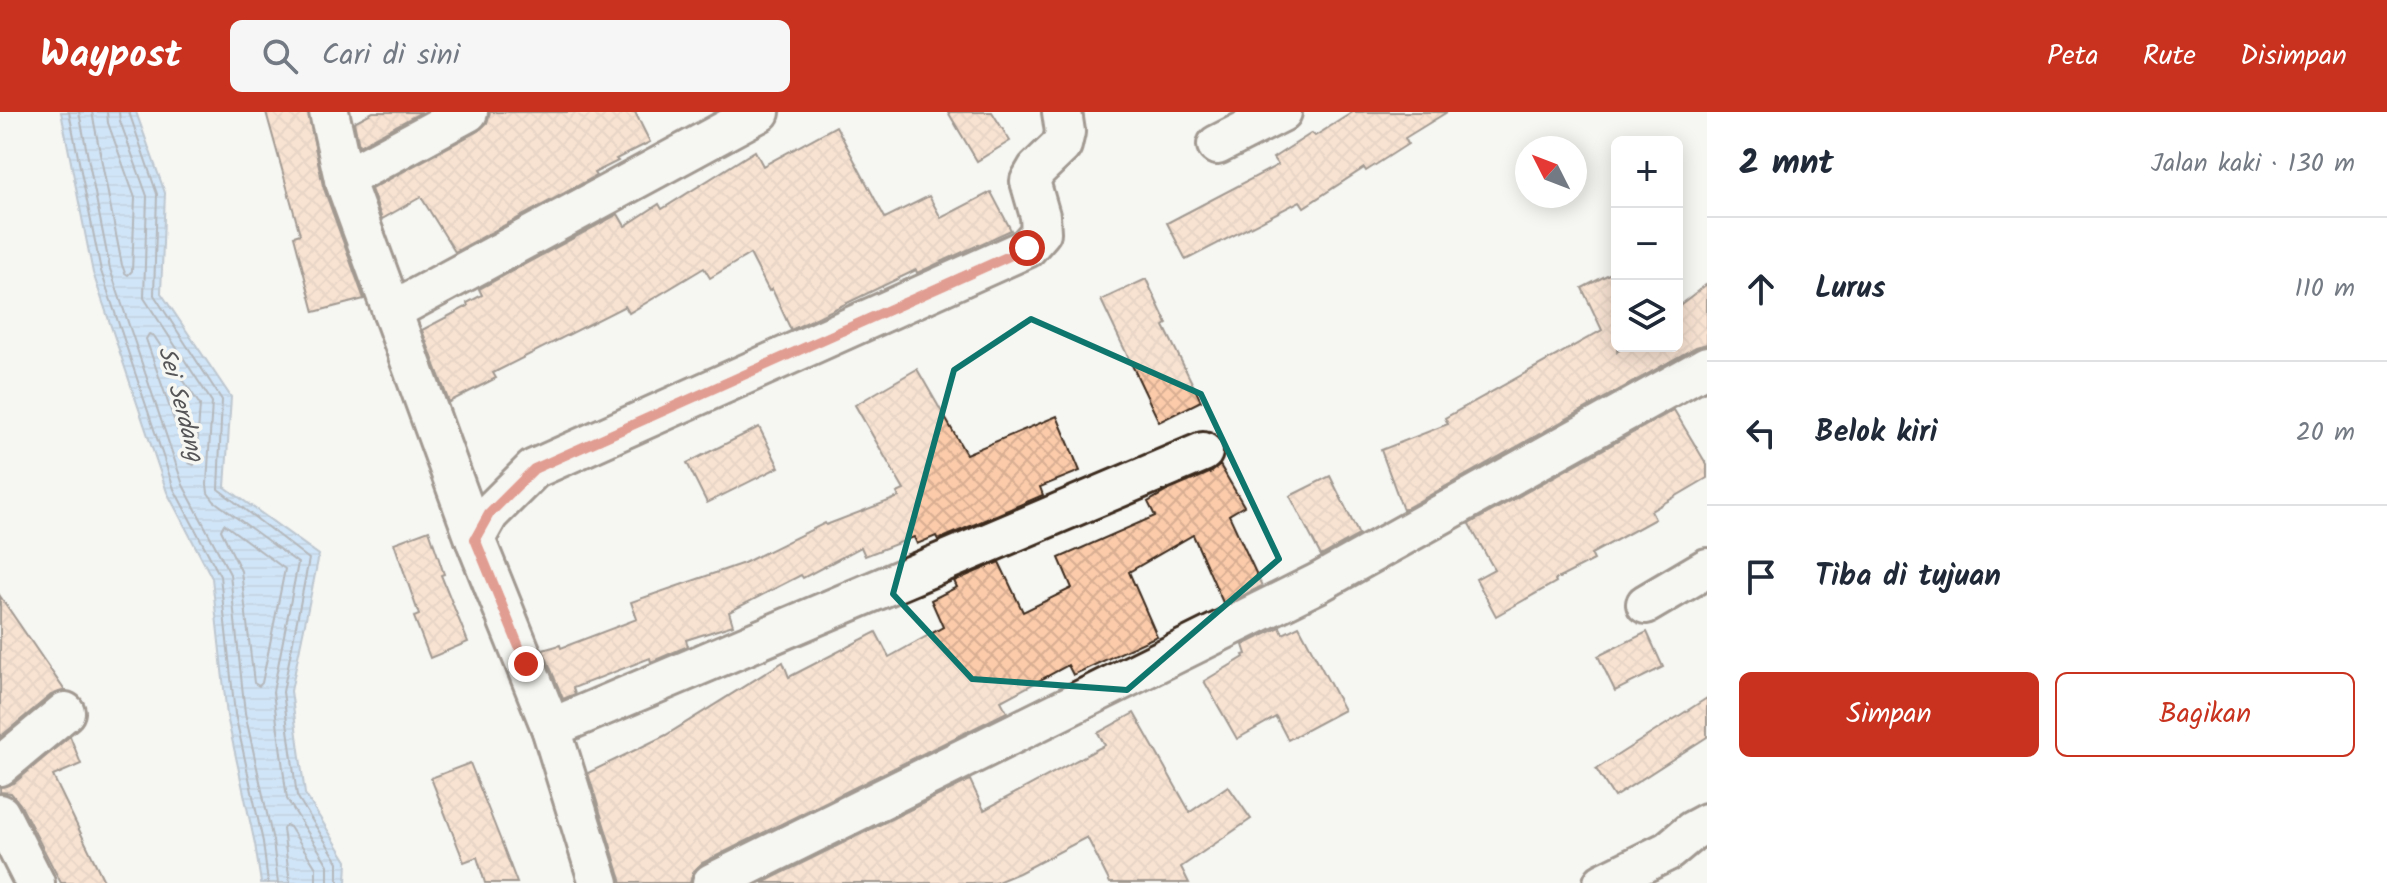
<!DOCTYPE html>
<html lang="id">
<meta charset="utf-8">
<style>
:root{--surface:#fff;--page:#f6f6f7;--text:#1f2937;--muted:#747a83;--line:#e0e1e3;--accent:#c8321e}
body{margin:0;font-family:Kalam,sans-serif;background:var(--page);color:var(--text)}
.controls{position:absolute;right:24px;top:24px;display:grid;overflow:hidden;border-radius:12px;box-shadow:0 4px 20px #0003}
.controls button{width:72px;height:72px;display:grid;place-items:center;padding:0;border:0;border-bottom:2px solid var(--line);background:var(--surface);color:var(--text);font:40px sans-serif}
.compass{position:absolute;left:1515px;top:24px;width:72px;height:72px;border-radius:50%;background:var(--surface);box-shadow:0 4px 20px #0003;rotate:312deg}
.stop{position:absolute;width:24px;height:24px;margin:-18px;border:6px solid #c8321e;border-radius:50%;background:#fff}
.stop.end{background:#c8321e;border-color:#fff;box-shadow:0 2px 8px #0008}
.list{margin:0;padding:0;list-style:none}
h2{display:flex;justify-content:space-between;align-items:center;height:104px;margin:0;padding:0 32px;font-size:34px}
h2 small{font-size:26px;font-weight:400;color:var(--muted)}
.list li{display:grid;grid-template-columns:52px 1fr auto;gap:24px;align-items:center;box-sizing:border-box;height:144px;padding:0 32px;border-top:2px solid var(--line)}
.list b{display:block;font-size:30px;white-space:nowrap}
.list em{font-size:26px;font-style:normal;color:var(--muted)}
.actions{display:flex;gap:16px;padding:24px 32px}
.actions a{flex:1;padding:18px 0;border:2px solid var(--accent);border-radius:12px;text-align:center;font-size:28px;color:var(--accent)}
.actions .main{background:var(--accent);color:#fff}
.icon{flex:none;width:44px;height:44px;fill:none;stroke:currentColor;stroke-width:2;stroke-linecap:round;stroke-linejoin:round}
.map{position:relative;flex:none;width:1707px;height:771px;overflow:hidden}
header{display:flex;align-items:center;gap:48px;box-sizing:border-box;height:112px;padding:0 40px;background:var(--accent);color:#fff}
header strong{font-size:38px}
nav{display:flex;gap:44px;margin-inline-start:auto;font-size:28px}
.search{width:560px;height:72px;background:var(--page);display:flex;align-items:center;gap:20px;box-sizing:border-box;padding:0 28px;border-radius:12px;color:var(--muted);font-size:30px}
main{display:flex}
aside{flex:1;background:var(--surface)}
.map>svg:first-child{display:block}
.water{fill:url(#water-rules);stroke:#798ea4;stroke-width:2}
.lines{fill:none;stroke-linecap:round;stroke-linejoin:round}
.shore{stroke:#656c78;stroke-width:2}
.building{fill:url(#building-cross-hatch);stroke:#3b2a1e;stroke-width:2}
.minor-casing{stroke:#3b2a1e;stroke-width:44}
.minor{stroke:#f6f6f2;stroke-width:38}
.route{stroke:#c8321e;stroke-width:10}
.marked{fill:none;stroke:#0f766e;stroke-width:6;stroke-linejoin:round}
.labels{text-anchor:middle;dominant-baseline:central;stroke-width:7;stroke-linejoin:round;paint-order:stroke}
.water-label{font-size:24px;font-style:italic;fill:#555456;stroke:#f6f6f2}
</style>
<header>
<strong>Waypost</strong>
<div class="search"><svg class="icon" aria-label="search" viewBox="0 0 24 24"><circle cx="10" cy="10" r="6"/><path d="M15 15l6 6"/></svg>Cari di sini</div>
<nav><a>Peta</a><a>Rute</a><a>Disimpan</a></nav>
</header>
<main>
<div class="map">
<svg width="1707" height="771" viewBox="0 0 1707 771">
<defs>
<pattern id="water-rules" width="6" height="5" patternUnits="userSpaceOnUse" patternTransform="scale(2)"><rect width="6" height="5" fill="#a3d0fe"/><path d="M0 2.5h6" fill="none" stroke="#8db3d9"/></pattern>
<pattern id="building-cross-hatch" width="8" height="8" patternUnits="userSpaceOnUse" patternTransform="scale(2)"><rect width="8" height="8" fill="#fbcbaa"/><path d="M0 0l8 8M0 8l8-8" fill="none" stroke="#d8ae92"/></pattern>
</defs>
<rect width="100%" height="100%" fill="#f6f6f2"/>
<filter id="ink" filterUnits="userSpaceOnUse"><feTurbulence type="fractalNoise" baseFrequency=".0125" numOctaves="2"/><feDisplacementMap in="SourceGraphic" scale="16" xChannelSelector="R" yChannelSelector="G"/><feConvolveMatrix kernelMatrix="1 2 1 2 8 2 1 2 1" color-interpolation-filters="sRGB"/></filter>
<g filter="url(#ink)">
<path class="water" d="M 61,0 L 136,0 L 165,81 L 161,181 L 231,285 L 225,375 L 319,443 L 291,579 L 305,682 L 347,749 L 346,771 L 261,771 L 255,732 L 227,604 L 212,466 L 167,380 L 93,161 Z"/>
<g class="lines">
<g class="shore">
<path d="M 69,0 L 101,159 L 174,377 L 220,464 L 235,602 L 263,730 L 268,771"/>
<path d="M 79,0 L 110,157 L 183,373 L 230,462 L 245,601 L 273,729 L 278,771"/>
<path d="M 92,0 L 122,153 L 125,161 L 128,163 L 132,159 L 135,86 L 108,11 L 107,0"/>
<path d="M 119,0 L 120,9 L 147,84 L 144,186 L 212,290 L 207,372 L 208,381 L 214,389 L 298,451 L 273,580 L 287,687 L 328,753 L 328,771"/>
<path d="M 129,0 L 157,82 L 154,183 L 222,288 L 218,377 L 309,447 L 283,580 L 297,684 L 338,750 L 338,771"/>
<path d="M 149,222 L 154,224 L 200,293 L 196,350 L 194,353 L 189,351 L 146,227 Z"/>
<path d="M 224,412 L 285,457 L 262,571 L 259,574 L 254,571 L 241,459 L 221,418 Z"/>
<path d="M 290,771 L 283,717 L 286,713 L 290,715 L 316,756 L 316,771"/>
</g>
</g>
<g class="building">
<path d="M 266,0 L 308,0 L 323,74 L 364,187 L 314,200 L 294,124 L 300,122 Z"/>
<path d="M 373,0 L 422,0 L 359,34 L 354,10 Z"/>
<path d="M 490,0 L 635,0 L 650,30 L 616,47 L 618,49 L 594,61 L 596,64 L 455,140 L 421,85 L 382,107 L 371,77 L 478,19 L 487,11 Z"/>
<path d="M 948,0 L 992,0 L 1010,29 L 977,49 Z"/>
<path d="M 1353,0 L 1447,0 L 1405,26 L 1408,32 L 1366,59 L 1364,56 L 1304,95 L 1300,89 L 1186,148 L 1167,111 L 1278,53 L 1273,46 L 1312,21 L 1315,24 Z"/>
<path d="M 836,14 L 885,106 L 929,84 L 941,106 L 991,80 L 1011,118 L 917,161 L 916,158 L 791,218 L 772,177 L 769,179 L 750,142 L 710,166 L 704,156 L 629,201 L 625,194 L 493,261 L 496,266 L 449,290 L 422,218 L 468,194 L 467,191 L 482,183 L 479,177 L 618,102 L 625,114 L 659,92 L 662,97 L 755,39 L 763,54 Z"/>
<path d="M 1617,158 L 1617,240 L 1625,234 L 1677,234 L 1677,195 L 1707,172 L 1707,232 L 1696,235 L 1651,260 L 1403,398 L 1381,338 L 1448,312 L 1445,306 L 1602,218 L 1582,176 Z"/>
<path d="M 1146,167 L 1167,212 L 1164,214 L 1201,289 L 1159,310 L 1101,188 Z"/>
<path d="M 917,257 L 966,342 L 1057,304 L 1080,359 L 1040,375 L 1043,383 L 938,428 L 936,424 L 917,432 L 914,425 L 865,444 L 861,435 L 803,466 L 801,463 L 729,500 L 733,513 L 686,528 L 688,534 L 651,550 L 650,546 L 573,576 L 575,582 L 563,587 L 543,538 L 560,533 L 561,536 L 637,507 L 631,490 L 744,451 L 825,411 L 826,413 L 899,385 L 897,381 L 904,378 L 855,293 Z"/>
<path d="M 1674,298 L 1707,353 L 1707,366 L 1651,399 L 1655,407 L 1591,442 L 1594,448 L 1555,468 L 1556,470 L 1496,504 L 1476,467 L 1494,457 L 1469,412 Z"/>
<path d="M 759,315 L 779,355 L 707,391 L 687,351 Z"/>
<path d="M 1220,353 L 1244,394 L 1229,403 L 1262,474 L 1224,493 L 1193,423 L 1129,460 L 1157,524 L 1073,563 L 1068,553 L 1001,589 L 1007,600 L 702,751 L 693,760 L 690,771 L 622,771 L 588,661 L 666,623 L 783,550 L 789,565 L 876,520 L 889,545 L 943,515 L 931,488 L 957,475 L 954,469 L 999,450 L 1023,500 L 1072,476 L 1059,446 L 1155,404 L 1148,390 L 1167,379 L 1212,360 Z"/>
<path d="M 1330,364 L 1359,423 L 1321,444 L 1290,384 Z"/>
<path d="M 429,418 L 444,462 L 441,463 L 468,530 L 430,546 L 414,505 L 419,503 L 394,431 Z"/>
<path d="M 0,484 L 65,579 L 51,583 L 0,625 Z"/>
<path d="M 1299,514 L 1344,598 L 1288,628 L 1276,605 L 1237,627 L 1204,569 L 1244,545 L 1243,543 L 1246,542 L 1243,533 L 1280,515 L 1283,522 Z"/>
<path d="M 1647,520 L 1663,555 L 1615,579 L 1598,544 Z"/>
<path d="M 1707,586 L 1707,625 L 1614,685 L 1596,657 Z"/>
<path d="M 1134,601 L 1190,700 L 1228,674 L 1251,707 L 1181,755 L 1189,771 L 1110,771 L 1087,725 L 1019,761 L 995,771 L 762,771 L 970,668 L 984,698 L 1105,633 L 1098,621 Z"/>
<path d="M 70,624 L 81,652 L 53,664 L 105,771 L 61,771 L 20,692 L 11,681 L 0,680 L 0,675 L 14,671 Z"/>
<path d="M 470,651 L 503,734 L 517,771 L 485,771 L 477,745 L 464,750 L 431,666 Z"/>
</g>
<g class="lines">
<defs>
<g id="minor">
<path d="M 329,0 L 344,67 L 475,427 L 551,616 L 599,771"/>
<path d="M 1217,33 L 1282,0"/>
<path d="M 344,67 L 468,0"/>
<path d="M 392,199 L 760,0"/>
<path d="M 475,427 L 489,402 L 534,357 L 1027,136 L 1041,120 L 1040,104 L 1030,69 L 1037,57 L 1062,33 L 1065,20 L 1062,0"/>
<path d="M 1646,492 L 1707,456"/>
<path d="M 551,616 L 1203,340"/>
<path d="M 0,654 L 65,600"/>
<path d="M 0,702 L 35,771"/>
<path d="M 712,771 L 1318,471 L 1707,254"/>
<path d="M 1603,771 L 1668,739 L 1692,719 L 1707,711"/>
</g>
</defs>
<use href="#minor" class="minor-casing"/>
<use href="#minor" class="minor"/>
</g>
</g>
<g class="lines" filter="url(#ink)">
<path class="route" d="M 526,552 L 475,427 L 489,402 L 534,357 L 1027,136"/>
</g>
<path d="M0 0H1707V771H0ZM 1031,207 L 1201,282 L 1279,447 L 1127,578 L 972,567 L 893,482 L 954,258 Z" fill="#f6f6f2" fill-opacity=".55" fill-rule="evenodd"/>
<path class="marked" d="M 1031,207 L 1201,282 L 1279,447 L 1127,578 L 972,567 L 893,482 L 954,258 Z"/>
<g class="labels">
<g class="water-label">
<text transform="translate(180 292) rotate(75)">Sei Serdang</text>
</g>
</g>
</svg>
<div class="controls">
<button>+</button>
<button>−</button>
<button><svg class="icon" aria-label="layers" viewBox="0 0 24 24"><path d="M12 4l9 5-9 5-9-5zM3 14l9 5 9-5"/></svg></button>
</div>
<svg class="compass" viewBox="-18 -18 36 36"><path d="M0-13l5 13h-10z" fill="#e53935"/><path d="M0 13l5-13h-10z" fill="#747a83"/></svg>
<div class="stop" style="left:1027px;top:136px"></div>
<div class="stop end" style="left:526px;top:552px"></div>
</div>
<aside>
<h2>2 mnt<small>Jalan kaki · 130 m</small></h2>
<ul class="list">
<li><svg class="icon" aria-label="ahead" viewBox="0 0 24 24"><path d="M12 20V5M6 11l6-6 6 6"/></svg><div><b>Lurus</b></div><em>110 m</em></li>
<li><svg class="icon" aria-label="left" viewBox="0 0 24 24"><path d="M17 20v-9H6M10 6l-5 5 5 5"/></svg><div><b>Belok kiri</b></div><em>20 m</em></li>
<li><svg class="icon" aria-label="arrive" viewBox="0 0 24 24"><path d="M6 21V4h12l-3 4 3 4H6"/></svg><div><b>Tiba di tujuan</b></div></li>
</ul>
<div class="actions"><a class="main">Simpan</a><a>Bagikan</a></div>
</aside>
</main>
